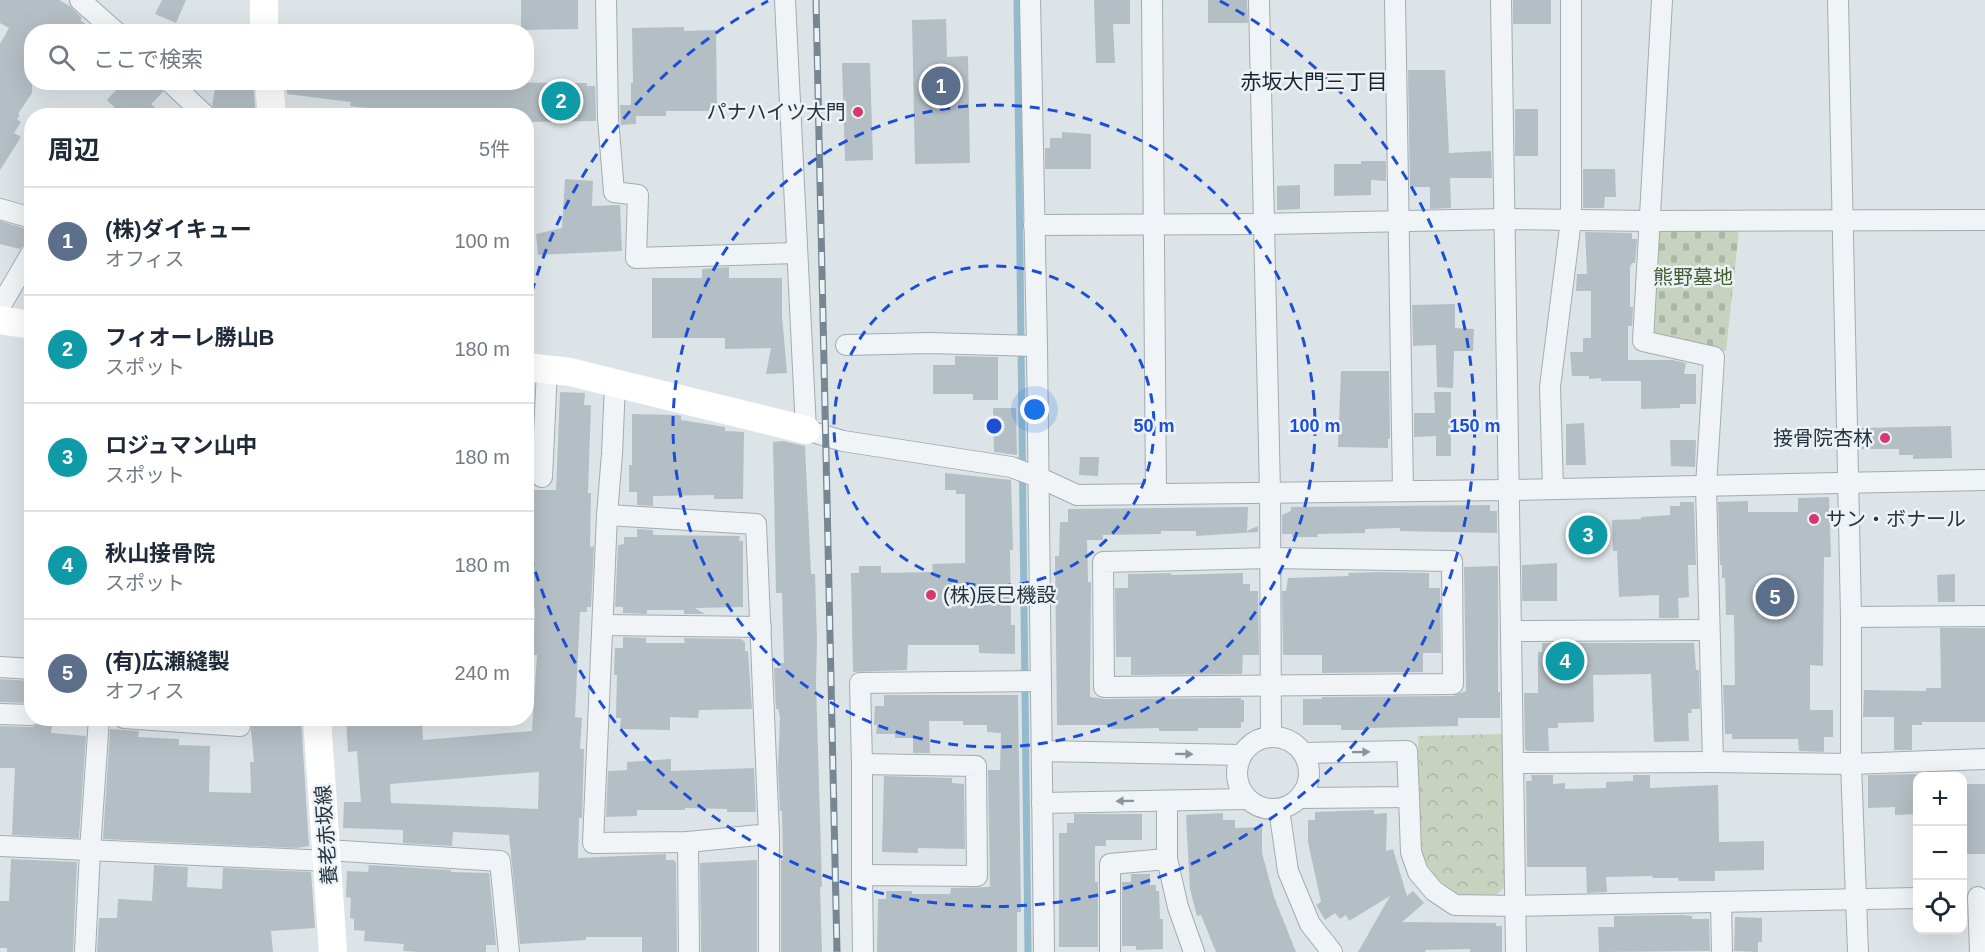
<!DOCTYPE html>
<html lang="ja">
<meta charset="utf-8">
<style>
:root{--surface:#fff;--page:#f2f2f3;--text:#1f2937;--muted:#747a83;--line:#e0e1e3;--accent:#0f766e}
body{margin:0;font-family:Helvetica,"Noto Sans JP",sans-serif;background:var(--page);color:var(--text)}
.controls{position:absolute;right:18px;bottom:18px;display:grid;overflow:hidden;border-radius:12px;box-shadow:0 6px 24px #0002}
.controls button{width:54px;height:54px;display:grid;place-items:center;padding:0;border:0;border-bottom:2px solid var(--line);background:var(--surface);color:var(--text);font:30px sans-serif}
.you{position:absolute;left:1035px;top:410px;width:21px;height:21px;margin:-15px;border:4px solid #fff;border-radius:50%;background:#1a73e8;box-shadow:0 0 0 9px #1a73e833}
.badge{display:grid;place-items:center;width:39px;height:39px;border-radius:50%;background:var(--accent);color:#fff;font-size:20px;font-weight:700}
.pin{position:absolute;translate:-50% -50%;border:3px solid #fff;box-shadow:0 2px 6px #0006}
.list{margin:0;padding:0;list-style:none}
h2{display:flex;justify-content:space-between;align-items:center;height:78px;margin:0;padding:0 24px;font-size:26px}
h2 small{font-size:20px;font-weight:400;color:var(--muted)}
.list li{display:grid;grid-template-columns:39px 1fr auto;gap:18px;align-items:center;box-sizing:border-box;height:108px;padding:0 24px;border-top:2px solid var(--line)}
.list b{display:block;font-size:22px;white-space:nowrap}
.list p{margin:0;font-size:20px;white-space:nowrap;color:var(--muted)}
.list em{font-size:20px;font-style:normal;color:var(--muted)}
.icon{flex:none;width:33px;height:33px;fill:none;stroke:currentColor;stroke-width:2;stroke-linecap:round;stroke-linejoin:round}
.map{position:relative;flex:none;width:1985px;height:952px;overflow:hidden}
.search{position:absolute;background:var(--surface);box-shadow:0 6px 24px #0002;left:24px;top:24px;width:510px;height:66px;display:flex;align-items:center;gap:15px;box-sizing:border-box;padding:0 21px;border-radius:24px;color:var(--muted);font-size:22px}
.panel{position:absolute;background:var(--surface);box-shadow:0 6px 24px #0002;left:24px;top:108px;width:510px;height:618px;border-radius:24px}
.map>svg:first-child{display:block}
.forest{fill:url(#forest-crowns)}
.cemetery{fill:url(#cemetery-stones)}
.lines{fill:none;stroke-linecap:round;stroke-linejoin:round}
.stream{stroke:#95bacb;stroke-width:7}
.building{fill:#b4bec5;fill-rule:evenodd}
.street-casing{stroke:#a2acb2;stroke-width:22}
.street{stroke:#f0f4f6;stroke-width:20}
.secondary{stroke:#fff;stroke-width:28}
.rail-casing{stroke:#768693;stroke-width:7}
.rail{stroke:#edf2f6;stroke-width:4.5;stroke-dasharray:14;stroke-linecap:butt}
.oneway{fill:#8b949b}
.ring{fill:none;stroke:#1d4ed8;stroke-width:3;stroke-dasharray:10 8}
.poi-dot{fill:#d7396f;stroke:#edf2f6;stroke-width:2}
.labels{text-anchor:middle;dominant-baseline:central;stroke-width:5;stroke-linejoin:round;paint-order:stroke}
.poi-label{font-size:20px;fill:#263440;stroke:#edf2f6;text-anchor:end}
.park-label{font-size:20px;fill:#425c32;stroke:#edf2f6}
.street-label{font-size:20px;fill:#263440;stroke:#edf2f6}
.neighbourhood-label{font-size:21px;fill:#182530;stroke:#edf2f6}
.centre{fill:#1d4ed8;stroke:#edf2f6;stroke-width:3}
.ring-label{font-size:18px;text-anchor:middle;font-weight:bold;fill:#1d4ed8;stroke:#edf2f6;stroke-width:5;stroke-linejoin:round;paint-order:stroke}
</style>
<div class="map">
<svg width="1985" height="952" viewBox="0 0 1985 952">
<defs>
<pattern id="forest-crowns" width="20" height="18" patternUnits="userSpaceOnUse" patternTransform="scale(1.5)"><rect width="20" height="18" fill="#c7d3be"/><path d="M2 6a3 3 0 1 1 6 0M12 15a3 3 0 1 1 6 0" fill="none" stroke="#abb6a4"/></pattern>
<pattern id="cemetery-stones" width="16" height="16" patternUnits="userSpaceOnUse" patternTransform="scale(1.5)"><rect width="16" height="16" fill="#c7d3be"/><path d="M2 7V4a2 2 0 0 1 4 0v3zM10 15v-3a2 2 0 0 1 4 0v3z" fill="#abb6a4"/></pattern>
</defs>
<rect width="100%" height="100%" fill="#dde4e8"/>
<path class="forest" d="M 1503,734 L 1507,885 L 1495,896 L 1461,896 L 1436,878 L 1420,854 L 1418,736 Z"/>
<path class="cemetery" d="M 1656,229 L 1739,230 L 1726,351 L 1653,338 Z"/>
<g class="lines">
<path class="stream" d="M 1017,0 L 1028,952"/>
</g>
<g class="building">
<path d="M 0,0 L 59,0 L 71,7 L 82,18 L 80,20 L 96,32 L 32,32 L 32,93 L 18,114 L 20,115 L 17,119 L 21,122 L 14,133 L 21,137 L 0,170 L 0,44 L 9,28 L 0,23 Z"/>
<path d="M 162,0 L 186,0 L 176,23 L 155,14 Z"/>
<path d="M 521,0 L 578,0 L 578,29 L 521,30 Z"/>
<path d="M 1094,0 L 1130,0 L 1130,24 L 1113,24 L 1115,63 L 1096,63 Z"/>
<path d="M 1208,0 L 1247,0 L 1248,23 L 1208,23 Z"/>
<rect x="1513" y="0" width="38" height="24"/>
<path d="M 946,19 L 947,57 L 968,56 L 970,163 L 915,164 L 912,20 Z"/>
<path d="M 684,27 L 684,31 L 716,30 L 717,111 L 666,111 L 666,116 L 636,116 L 636,124 L 621,125 L 620,105 L 631,105 L 631,83 L 633,83 L 632,28 Z"/>
<path d="M 842,63 L 870,63 L 873,160 L 845,161 Z"/>
<path d="M 1408,70 L 1445,70 L 1449,153 L 1491,151 L 1492,178 L 1450,178 L 1451,208 L 1430,209 L 1430,187 L 1410,187 Z"/>
<path d="M 123,82 L 158,82 L 163,92 L 151,104 L 164,116 L 123,116 L 107,100 Z"/>
<path d="M 216,82 L 253,82 L 255,106 L 253,116 L 238,116 L 216,110 L 212,106 Z"/>
<path d="M 286,82 L 375,82 L 398,86 L 398,82 L 419,82 L 452,86 L 452,82 L 587,83 L 587,86 L 595,86 L 596,121 L 526,122 L 526,116 L 494,113 L 494,116 L 376,116 L 376,109 L 350,106 L 351,102 L 287,94 Z"/>
<rect x="1515" y="109" width="23" height="47"/>
<path d="M 1062,132 L 1091,134 L 1091,169 L 1045,169 L 1045,148 L 1050,148 L 1050,138 L 1062,138 Z"/>
<path d="M 1361,161 L 1386,161 L 1386,181 L 1371,180 L 1371,195 L 1334,196 L 1334,164 L 1361,164 Z"/>
<path d="M 1583,169 L 1615,169 L 1616,197 L 1605,197 L 1604,208 L 1583,208 Z"/>
<path d="M 565,179 L 593,181 L 592,206 L 620,205 L 622,251 L 538,255 L 536,234 L 562,228 Z"/>
<path d="M 1300,185 L 1300,209 L 1277,210 L 1277,186 Z"/>
<path d="M 0,221 L 27,229 L 24,244 L 20,249 L 0,244 Z"/>
<path d="M 1585,232 L 1632,233 L 1632,239 L 1637,239 L 1635,263 L 1632,263 L 1630,267 L 1630,307 L 1633,307 L 1632,326 L 1628,326 L 1628,360 L 1673,360 L 1686,363 L 1684,374 L 1696,374 L 1696,404 L 1680,404 L 1680,408 L 1641,409 L 1641,381 L 1601,381 L 1601,378 L 1589,379 L 1589,376 L 1572,376 L 1570,352 L 1583,352 L 1583,338 L 1591,338 L 1591,291 L 1576,291 L 1577,274 L 1587,274 Z"/>
<path d="M 729,267 L 729,278 L 782,278 L 782,316 L 787,373 L 766,374 L 771,348 L 725,349 L 725,338 L 652,338 L 652,278 L 702,278 L 702,269 Z"/>
<path d="M 1455,304 L 1455,328 L 1474,329 L 1473,351 L 1454,351 L 1453,388 L 1437,387 L 1436,345 L 1413,346 L 1412,305 Z"/>
<path d="M 955,356 L 998,357 L 998,400 L 973,400 L 973,394 L 933,394 L 933,365 L 955,365 Z"/>
<path d="M 1341,371 L 1389,371 L 1390,439 L 1388,439 L 1388,448 L 1338,447 Z"/>
<path d="M 560,392 L 585,393 L 584,405 L 591,405 L 588,493 L 591,493 L 590,547 L 594,546 L 591,607 L 587,607 L 587,612 L 580,612 L 575,717 L 582,718 L 580,749 L 584,749 L 582,818 L 579,818 L 578,858 L 666,854 L 666,860 L 674,860 L 676,863 L 677,952 L 642,952 L 642,937 L 586,937 L 586,940 L 520,944 L 509,835 L 453,832 L 452,846 L 403,843 L 403,830 L 343,828 L 344,802 L 361,802 L 357,751 L 348,752 L 346,718 L 399,718 L 399,723 L 422,721 L 423,740 L 532,731 L 537,655 L 533,655 L 535,608 L 526,607 L 526,490 L 556,490 ZM 539,772 L 538,809 L 391,803 L 390,784 Z"/>
<path d="M 1434,392 L 1451,392 L 1451,456 L 1436,456 L 1436,436 L 1414,437 L 1414,413 L 1435,413 Z"/>
<path d="M 993,408 L 1016,408 L 1017,455 L 994,452 Z"/>
<path d="M 632,414 L 677,415 L 681,416 L 681,420 L 725,427 L 725,431 L 744,432 L 743,499 L 714,499 L 714,495 L 653,496 L 653,506 L 637,505 L 637,492 L 629,492 L 629,465 L 632,465 Z"/>
<path d="M 1584,423 L 1586,465 L 1566,465 L 1566,424 Z"/>
<path d="M 1951,426 L 1952,458 L 1913,459 L 1913,455 L 1899,455 L 1899,449 L 1859,449 L 1859,428 Z"/>
<path d="M 1670,440 L 1696,440 L 1695,467 L 1671,466 Z"/>
<path d="M 783,441 L 805,446 L 811,574 L 815,574 L 817,641 L 816,682 L 822,887 L 820,887 L 822,952 L 781,952 L 781,860 L 783,860 L 782,811 L 780,811 L 778,768 L 780,717 L 778,709 L 776,709 L 774,668 L 781,668 L 781,663 L 784,663 L 782,593 L 776,593 L 773,442 Z"/>
<path d="M 1080,457 L 1099,457 L 1098,476 L 1079,475 Z"/>
<path d="M 945,473 L 1011,480 L 1013,550 L 1010,550 L 1011,625 L 1015,625 L 1015,654 L 979,653 L 979,645 L 908,645 L 907,670 L 853,672 L 851,573 L 859,573 L 859,566 L 881,566 L 881,573 L 933,572 L 932,564 L 965,563 L 965,494 L 956,494 L 956,490 L 945,490 Z"/>
<path d="M 1829,497 L 1831,557 L 1824,557 L 1823,666 L 1810,665 L 1810,710 L 1833,710 L 1833,737 L 1824,737 L 1824,752 L 1799,751 L 1798,739 L 1732,739 L 1732,734 L 1725,734 L 1723,685 L 1735,685 L 1734,615 L 1726,615 L 1725,578 L 1722,578 L 1722,565 L 1720,565 L 1718,502 L 1748,501 L 1748,512 L 1798,512 L 1798,498 Z"/>
<path d="M 1680,502 L 1694,502 L 1696,565 L 1688,565 L 1689,597 L 1678,598 L 1679,618 L 1659,618 L 1659,595 L 1619,597 L 1617,551 L 1613,551 L 1612,520 L 1641,519 L 1641,517 L 1670,515 L 1670,506 L 1680,506 Z"/>
<path d="M 1490,505 L 1490,511 L 1497,511 L 1497,533 L 1400,531 L 1400,528 L 1365,529 L 1365,533 L 1317,534 L 1318,537 L 1292,537 L 1292,534 L 1282,534 L 1282,515 L 1291,511 L 1291,507 Z"/>
<path d="M 1248,507 L 1247,531 L 1258,526 L 1258,532 L 1196,536 L 1196,531 L 1161,531 L 1161,534 L 1103,535 L 1103,540 L 1087,540 L 1088,582 L 1091,582 L 1090,697 L 1104,699 L 1241,698 L 1241,700 L 1244,700 L 1244,722 L 1241,722 L 1241,728 L 1198,728 L 1198,731 L 1159,731 L 1159,728 L 1111,729 L 1111,725 L 1057,725 L 1055,556 L 1059,556 L 1060,522 L 1068,522 L 1068,509 Z"/>
<path d="M 637,529 L 653,530 L 653,535 L 740,536 L 739,541 L 743,541 L 743,607 L 695,608 L 705,614 L 684,614 L 684,610 L 647,610 L 647,614 L 623,613 L 623,607 L 615,607 L 618,545 L 624,544 L 624,537 L 637,537 Z"/>
<path d="M 1557,563 L 1557,601 L 1522,601 L 1522,565 Z"/>
<path d="M 1498,566 L 1498,692 L 1500,692 L 1500,718 L 1458,718 L 1458,726 L 1368,728 L 1368,730 L 1341,730 L 1341,725 L 1303,725 L 1303,699 L 1322,699 L 1322,697 L 1453,696 L 1466,691 L 1464,567 Z"/>
<path d="M 1379,572 L 1429,573 L 1429,588 L 1440,588 L 1441,653 L 1423,653 L 1423,672 L 1322,673 L 1322,655 L 1283,655 L 1282,591 L 1286,591 L 1288,578 L 1349,576 L 1348,573 Z"/>
<path d="M 1171,573 L 1171,575 L 1243,573 L 1243,584 L 1250,584 L 1250,591 L 1258,591 L 1259,655 L 1243,655 L 1242,674 L 1131,675 L 1131,657 L 1116,657 L 1115,588 L 1128,588 L 1128,574 Z"/>
<path d="M 1955,574 L 1955,602 L 1938,602 L 1937,575 Z"/>
<path d="M 1940,628 L 1985,628 L 1985,722 L 1922,722 L 1922,725 L 1912,725 L 1912,750 L 1894,750 L 1894,717 L 1863,717 L 1864,690 L 1926,691 L 1926,688 L 1941,688 Z"/>
<path d="M 623,637 L 646,638 L 646,643 L 685,643 L 684,638 L 741,639 L 745,642 L 745,651 L 748,651 L 752,709 L 699,710 L 698,718 L 670,717 L 670,730 L 620,729 L 621,718 L 616,718 L 617,675 L 614,675 L 615,648 L 623,648 Z"/>
<path d="M 1542,643 L 1694,643 L 1696,670 L 1699,670 L 1700,709 L 1691,709 L 1692,713 L 1688,713 L 1689,741 L 1654,742 L 1651,674 L 1593,675 L 1594,722 L 1558,723 L 1558,728 L 1548,728 L 1549,751 L 1527,751 L 1525,749 L 1524,693 L 1538,693 L 1538,652 L 1542,652 Z"/>
<path d="M 0,679 L 32,681 L 32,703 L 0,702 Z"/>
<path d="M 884,695 L 1018,695 L 1021,912 L 1017,912 L 1017,952 L 877,952 L 878,899 L 886,899 L 886,891 L 912,891 L 912,894 L 950,894 L 951,888 L 990,887 L 988,770 L 1000,770 L 1001,733 L 987,732 L 987,725 L 963,725 L 963,721 L 929,721 L 930,753 L 913,753 L 913,738 L 895,738 L 895,734 L 876,734 L 877,725 L 874,725 L 875,706 L 884,706 Z"/>
<path d="M 253,718 L 276,718 L 276,720 L 301,719 L 309,846 L 296,848 L 103,839 L 110,729 L 139,731 L 138,737 L 179,739 L 179,745 L 210,746 L 209,792 L 251,793 L 250,762 L 254,762 L 251,730 Z"/>
<path d="M 40,724 L 52,724 L 51,733 L 86,736 L 79,838 L 12,835 L 15,768 L 0,768 L 0,726 L 32,727 Z"/>
<path d="M 671,759 L 671,771 L 754,768 L 756,812 L 727,812 L 727,809 L 685,808 L 685,810 L 637,810 L 637,816 L 606,817 L 608,771 L 627,770 L 627,762 Z"/>
<path d="M 1917,774 L 1917,814 L 1895,815 L 1895,807 L 1868,808 L 1868,775 Z"/>
<path d="M 1531,775 L 1553,775 L 1553,784 L 1565,783 L 1565,789 L 1606,788 L 1606,782 L 1633,781 L 1633,775 L 1650,775 L 1650,788 L 1718,785 L 1719,842 L 1764,841 L 1764,870 L 1715,871 L 1715,881 L 1679,881 L 1678,878 L 1652,878 L 1653,876 L 1606,877 L 1607,892 L 1587,893 L 1586,867 L 1527,867 L 1526,781 L 1532,781 Z"/>
<path d="M 884,776 L 952,778 L 952,783 L 964,784 L 965,849 L 918,848 L 918,853 L 882,852 Z"/>
<path d="M 1964,784 L 1985,784 L 1985,854 L 1966,854 Z"/>
<path d="M 1374,810 L 1374,814 L 1387,813 L 1386,851 L 1393,849 L 1407,896 L 1413,891 L 1424,903 L 1402,922 L 1496,923 L 1496,926 L 1502,926 L 1502,952 L 1470,952 L 1470,949 L 1426,950 L 1425,952 L 1358,952 L 1390,896 L 1349,921 L 1346,915 L 1340,919 L 1335,913 L 1325,920 L 1316,905 L 1321,902 L 1308,842 L 1308,820 L 1315,820 L 1315,812 Z"/>
<path d="M 1223,813 L 1223,820 L 1235,820 L 1235,828 L 1262,827 L 1262,853 L 1274,897 L 1296,952 L 1216,952 L 1201,915 L 1197,916 L 1190,889 L 1186,815 Z"/>
<path d="M 1074,814 L 1142,814 L 1142,840 L 1106,840 L 1106,846 L 1095,846 L 1095,882 L 1098,882 L 1098,947 L 1059,947 L 1059,833 L 1067,833 L 1067,823 L 1074,823 Z"/>
<path d="M 11,859 L 77,862 L 73,952 L 7,952 L 7,948 L 0,948 L 0,901 L 9,901 Z"/>
<path d="M 757,860 L 757,952 L 701,952 L 700,863 Z"/>
<path d="M 154,865 L 188,867 L 187,887 L 222,889 L 223,868 L 311,872 L 315,928 L 271,931 L 273,952 L 97,952 L 99,918 L 117,918 L 118,899 L 152,901 Z"/>
<path d="M 369,865 L 451,870 L 451,872 L 489,873 L 496,945 L 486,945 L 486,952 L 419,952 L 403,951 L 404,944 L 364,941 L 365,931 L 354,930 L 354,919 L 350,918 L 351,898 L 346,897 L 347,871 L 368,872 Z"/>
<path d="M 1131,874 L 1150,874 L 1150,885 L 1156,885 L 1156,891 L 1159,891 L 1160,919 L 1163,919 L 1163,949 L 1136,950 L 1136,946 L 1122,946 L 1122,882 L 1131,882 Z"/>
<path d="M 1683,915 L 1692,916 L 1692,919 L 1709,919 L 1710,951 L 1599,952 L 1598,927 L 1614,927 L 1614,916 Z"/>
<path d="M 1735,917 L 1762,918 L 1762,942 L 1758,942 L 1758,952 L 1734,951 Z"/>
</g>
<g class="lines">
<defs>
<g id="street">
<path d="M 80,0 L 116,32"/>
<path d="M 606,0 L 608,118 L 614,192 L 638,195 L 636,258 L 797,253"/>
<path d="M 785,0 L 806,430 L 843,441 L 1011,467 L 1038,477 L 1077,495 L 1510,490 L 1985,480"/>
<path d="M 1030,0 L 1037,346 L 1044,952"/>
<path d="M 1152,0 L 1156,494"/>
<path d="M 1259,0 L 1270,492 L 1271,737"/>
<path d="M 1395,0 L 1403,491"/>
<path d="M 1501,0 L 1516,952"/>
<path d="M 1662,0 L 1643,341 L 1714,357 L 1706,486 L 1713,762 L 1851,764 L 1985,759"/>
<path d="M 1838,0 L 1851,617 L 1851,764 L 1858,952"/>
<path d="M 170,82 L 206,116"/>
<path d="M 0,209 L 32,218"/>
<path d="M 1034,225 L 1264,224 L 1505,219 L 1649,221 L 1985,220"/>
<path d="M 0,307 L 32,252"/>
<path d="M 846,345 L 929,343 L 1037,346"/>
<path d="M 542,477 L 547,370"/>
<path d="M 1553,489 L 1550,387 L 1571,220 L 1571,0"/>
<path d="M 607,515 L 612,454 L 615,384"/>
<path d="M 1271,558 L 1452,561 L 1453,684 L 1104,687 L 1103,562 Z"/>
<path d="M 1851,617 L 1985,616"/>
<path d="M 603,625 L 761,627"/>
<path d="M 1512,631 L 1709,630"/>
<path d="M 0,667 L 32,669"/>
<path d="M 0,714 L 32,715"/>
<path d="M 124,718 L 240,726 L 241,718"/>
<circle cx="1273" cy="773" r="36"/>
<path d="M 1042,751 L 1241,755"/>
<path d="M 1514,763 L 1713,762"/>
<path d="M 862,764 L 862,875"/>
<path d="M 1409,797 L 1411,852 L 1418,872 L 1434,891 L 1455,905 L 1516,906 L 1918,898"/>
<path d="M 1300,798 L 1409,797 L 1407,751 L 1303,753"/>
<path d="M 1167,801 L 1167,859 L 1178,907 L 1194,952"/>
<path d="M 1042,803 L 1246,799"/>
<path d="M 1279,809 L 1288,871 L 1310,924 L 1332,952"/>
<path d="M 688,842 L 689,952"/>
<path d="M 0,846 L 328,861"/>
<path d="M 327,850 L 500,861 L 509,952"/>
<path d="M 1978,897 L 1980,952"/>
<path d="M 1721,902 L 1722,952"/>
<path d="M 85,952 L 90,851 L 99,718"/>
<path d="M 769,952 L 769,834 L 756,524 L 607,515 L 593,843 L 688,842 L 769,834"/>
<path d="M 863,952 L 862,875 L 977,876 L 976,766 L 862,764 L 860,683 L 1041,681"/>
<path d="M 1110,952 L 1110,864 L 1167,859"/>
</g>
</defs>
<use href="#street" class="street-casing"/>
<use href="#street" class="street"/>
<g class="secondary">
<path d="M 264,0 L 264,32"/>
<path d="M 269,82 L 272,116"/>
<path d="M 0,320 L 32,325"/>
<path d="M 526,367 L 570,372 L 806,430"/>
<path d="M 317,718 L 333,952"/>
</g>
<defs>
<path id="rail" d="M 816,0 L 837,952"/>
</defs>
<use href="#rail" class="rail-casing"/>
<use href="#rail" class="rail"/>
</g>
<defs><path id="oneway-solid" d="M-6-.8H1V-3.2L6.5 0L1 3.2V.8H-6Z" transform="scale(1.5)"/></defs>
<g class="oneway">
<use href="#oneway-solid" transform="translate(1361 752) rotate(-1)"/>
<use href="#oneway-solid" transform="translate(1184 754) rotate(1)"/>
<use href="#oneway-solid" transform="translate(1125 801) rotate(179)"/>
</g>
<g class="ring">
<circle cx="994" cy="426" r="160"/>
<circle cx="994" cy="426" r="321"/>
<path d="M527 310A481 481 0 0 1 768 1M1220 1A481 481 0 1 1 527 542"/>
</g>
<g class="poi-dot">
<circle cx="858" cy="112" r="6"/>
<circle cx="1885" cy="438" r="6"/>
<circle cx="1814" cy="519" r="6"/>
<circle cx="931" cy="595" r="6"/>
</g>
<g class="labels">
<g class="poi-label">
<text x="846" y="112">パナハイツ大門</text>
<text x="1873" y="438">接骨院杏林</text>
<text x="1826" y="519" text-anchor="start">サン・ボナール</text>
<text x="943" y="595" text-anchor="start">(株)辰巳機設</text>
</g>
<g class="park-label">
<text x="1693" y="277">熊野墓地</text>
</g>
<g class="street-label">
<text transform="translate(326 835) rotate(-94)">養老赤坂線</text>
</g>
<g class="neighbourhood-label">
<text x="1314" y="81">赤坂大門三丁目</text>
</g>
</g>
<circle cx="994" cy="426" r="9" class="centre"/>
<g class="ring-label">
<text x="1154" y="432">50 m</text>
<text x="1315" y="432">100 m</text>
<text x="1475" y="432">150 m</text>
</g>
</svg>
<div class="controls">
<button>+</button>
<button>−</button>
<button><svg class="icon" aria-label="locate" viewBox="0 0 24 24"><circle cx="12" cy="12" r="6"/><path d="M12 2v4M12 18v4M2 12h4M18 12h4"/></svg></button>
</div>
<div class="you"></div>
<div class="pin badge" style="left:941px;top:86px;background:#5c6f8a">1</div>
<div class="pin badge" style="left:561px;top:101px;background:#0f9aa8">2</div>
<div class="pin badge" style="left:1588px;top:535px;background:#0f9aa8">3</div>
<div class="pin badge" style="left:1565px;top:661px;background:#0f9aa8">4</div>
<div class="pin badge" style="left:1775px;top:597px;background:#5c6f8a">5</div>
<div class="search"><svg class="icon" aria-label="search" viewBox="0 0 24 24"><circle cx="10" cy="10" r="6"/><path d="M15 15l6 6"/></svg>ここで検索</div>
<section class="panel">
<h2>周辺<small>5件</small></h2>
<ul class="list">
<li><span class="badge" style="background:#5c6f8a">1</span><div><b>(株)ダイキュー</b><p>オフィス</p></div><em>100 m</em></li>
<li><span class="badge" style="background:#0f9aa8">2</span><div><b>フィオーレ勝山B</b><p>スポット</p></div><em>180 m</em></li>
<li><span class="badge" style="background:#0f9aa8">3</span><div><b>ロジュマン山中</b><p>スポット</p></div><em>180 m</em></li>
<li><span class="badge" style="background:#0f9aa8">4</span><div><b>秋山接骨院</b><p>スポット</p></div><em>180 m</em></li>
<li><span class="badge" style="background:#5c6f8a">5</span><div><b>(有)広瀬縫製</b><p>オフィス</p></div><em>240 m</em></li>
</ul>
</section>
</div>
